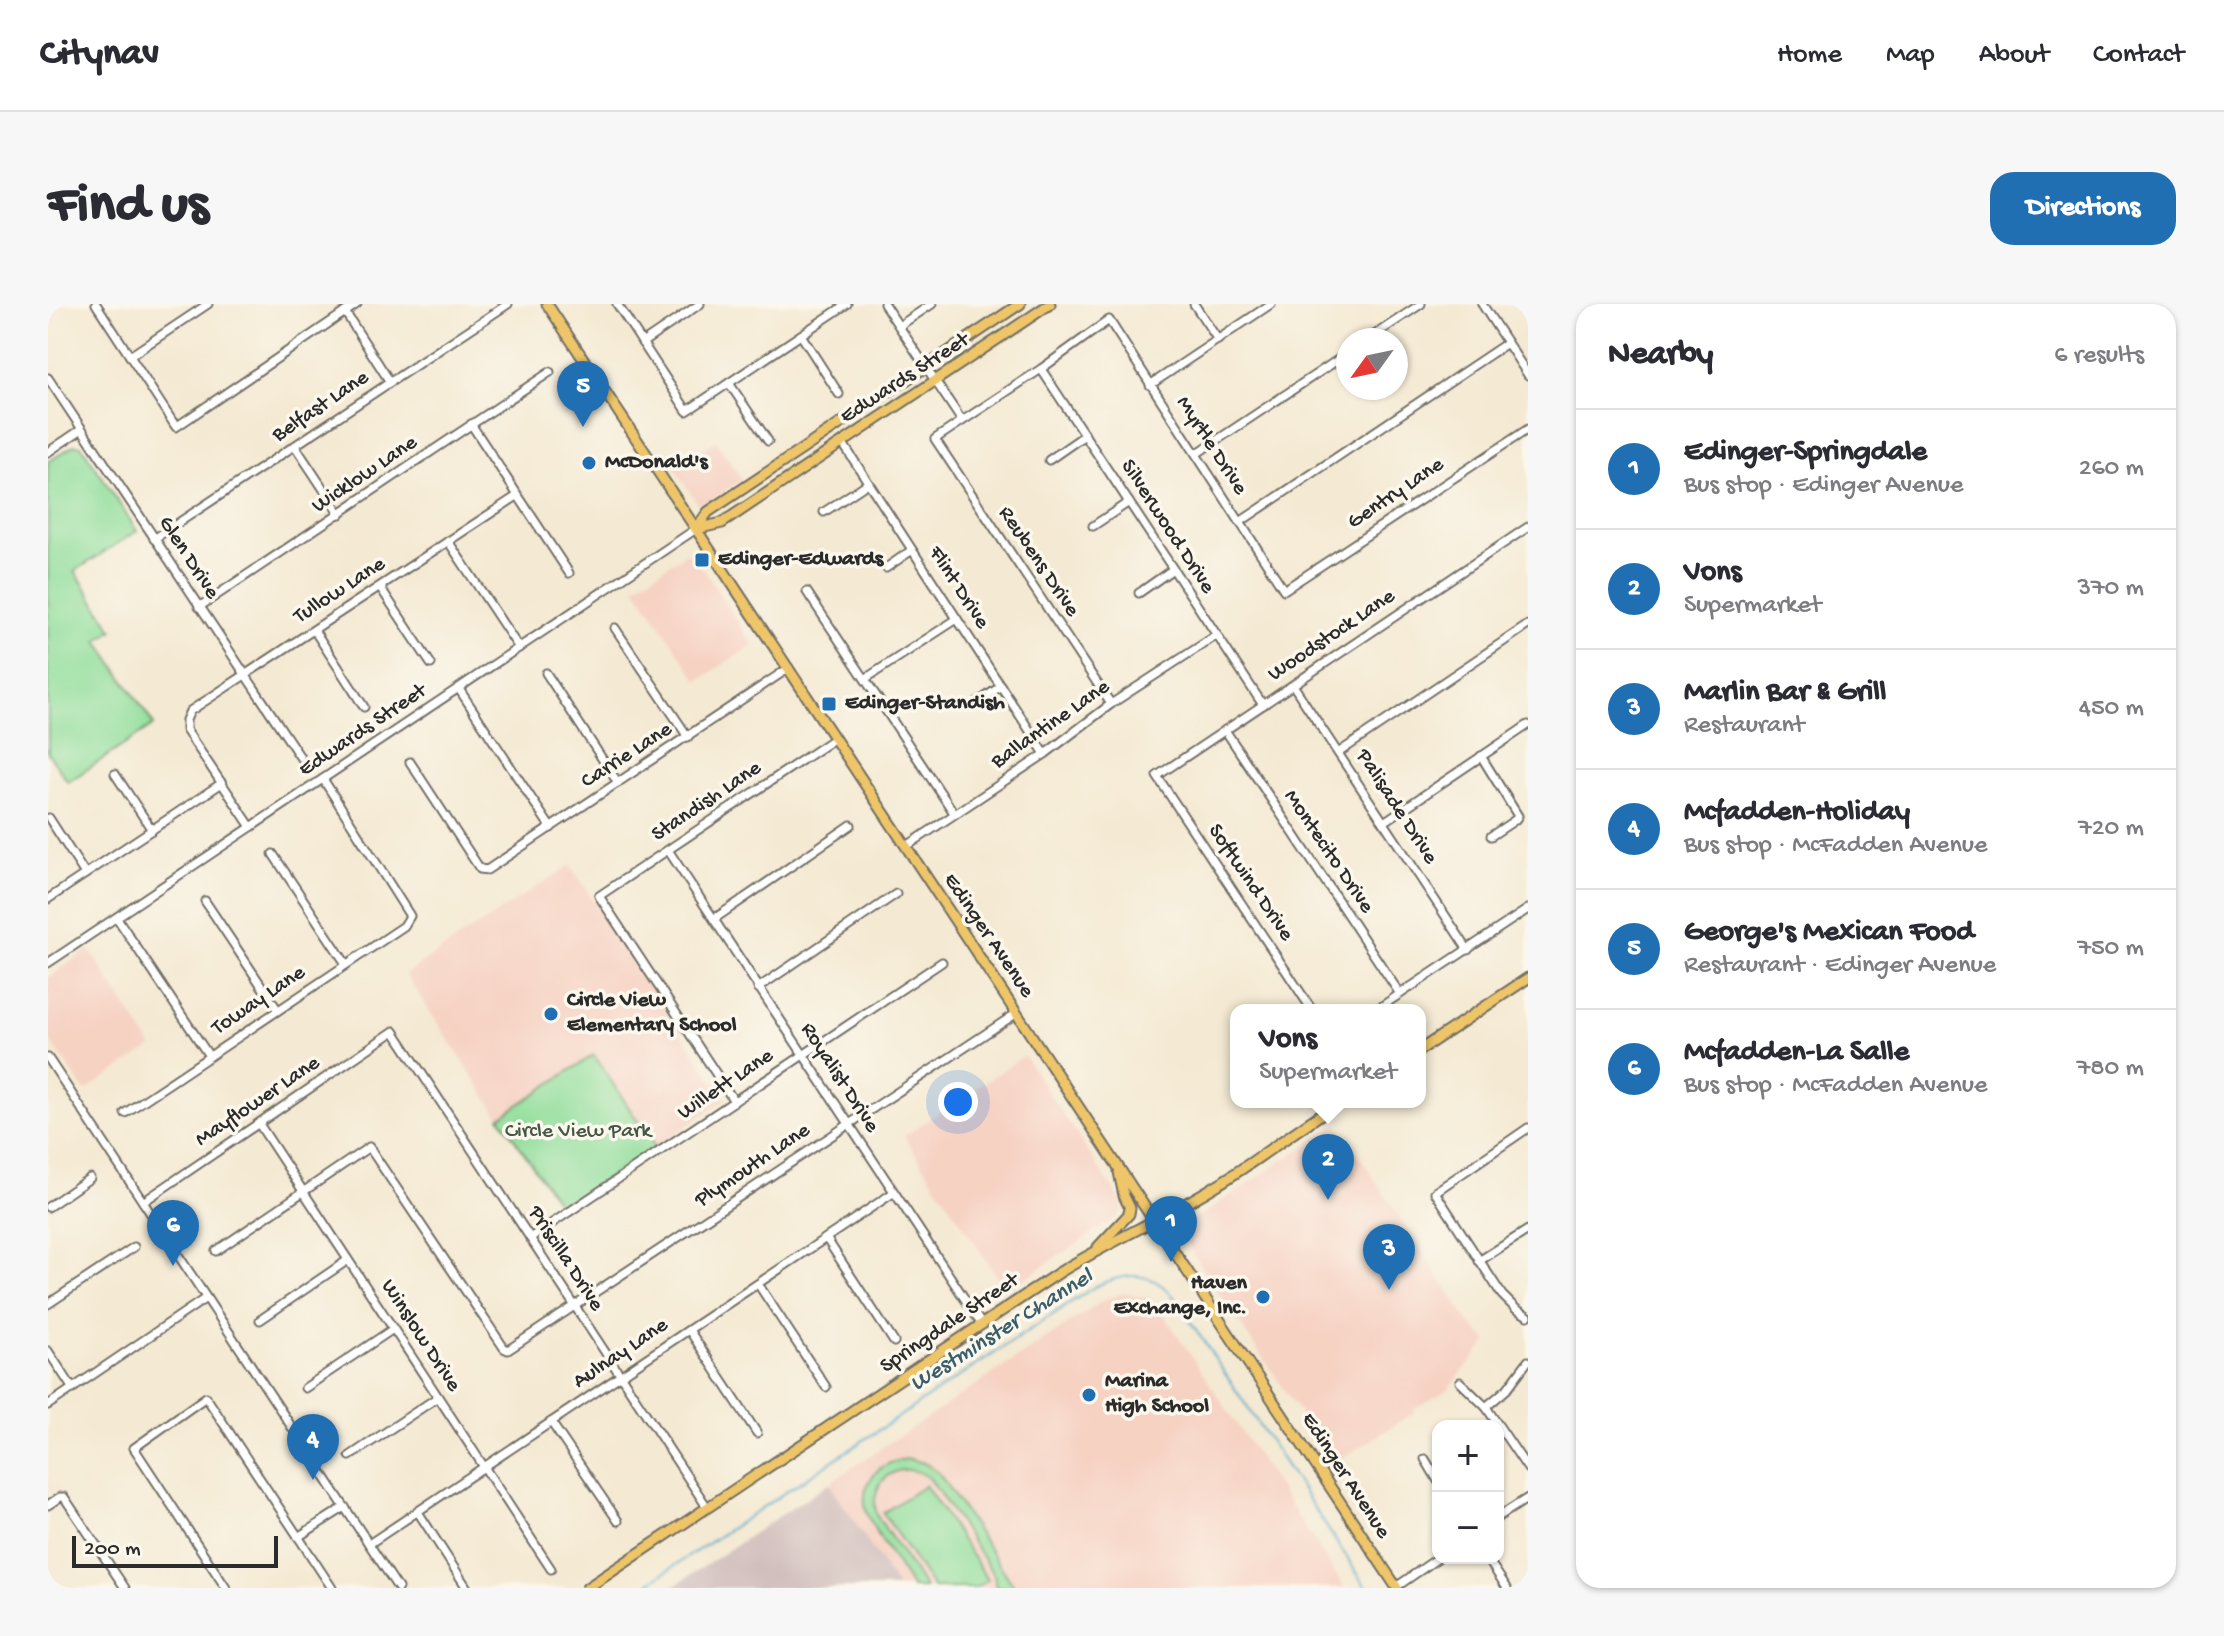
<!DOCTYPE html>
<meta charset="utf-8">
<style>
:root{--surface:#fff;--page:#f7f7f7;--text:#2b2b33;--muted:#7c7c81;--line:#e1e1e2;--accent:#1f6fb2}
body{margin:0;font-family:"Gochi Hand",sans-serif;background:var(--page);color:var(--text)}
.controls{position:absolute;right:24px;bottom:24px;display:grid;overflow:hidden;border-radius:16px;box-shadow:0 2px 6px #0004}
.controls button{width:72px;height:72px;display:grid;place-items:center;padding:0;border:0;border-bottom:2px solid var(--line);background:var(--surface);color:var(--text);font:40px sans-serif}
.compass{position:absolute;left:1288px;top:24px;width:72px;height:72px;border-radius:50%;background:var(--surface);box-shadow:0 2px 6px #0004;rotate:237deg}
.scale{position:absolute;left:24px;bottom:20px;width:206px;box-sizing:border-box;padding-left:8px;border:4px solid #2b2b2b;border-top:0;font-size:22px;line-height:28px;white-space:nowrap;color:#2b2b2b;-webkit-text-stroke:6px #fbf7ec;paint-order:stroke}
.you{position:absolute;left:910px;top:798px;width:28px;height:28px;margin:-20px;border:6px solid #fff;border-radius:50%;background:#1a73e8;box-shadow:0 0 0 12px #1a73e833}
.badge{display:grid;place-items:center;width:52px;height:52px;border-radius:50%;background:var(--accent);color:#fff;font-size:26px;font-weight:700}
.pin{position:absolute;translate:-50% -66px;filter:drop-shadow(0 2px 4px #0008)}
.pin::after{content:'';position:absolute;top:42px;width:28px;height:24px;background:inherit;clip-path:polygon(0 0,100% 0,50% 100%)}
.popup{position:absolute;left:1182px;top:700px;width:196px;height:104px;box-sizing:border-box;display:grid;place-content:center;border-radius:16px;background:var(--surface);filter:drop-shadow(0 2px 6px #0005);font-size:26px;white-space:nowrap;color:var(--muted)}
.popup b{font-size:30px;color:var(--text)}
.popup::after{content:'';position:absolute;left:50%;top:100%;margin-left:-16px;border:16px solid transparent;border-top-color:var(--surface)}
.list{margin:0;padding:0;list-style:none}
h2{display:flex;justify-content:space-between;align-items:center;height:104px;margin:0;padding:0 32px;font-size:34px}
h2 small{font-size:26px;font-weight:400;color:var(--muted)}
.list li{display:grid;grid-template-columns:52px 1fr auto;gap:24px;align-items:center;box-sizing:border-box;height:120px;padding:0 32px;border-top:2px solid var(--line)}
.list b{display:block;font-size:30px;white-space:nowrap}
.list p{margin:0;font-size:26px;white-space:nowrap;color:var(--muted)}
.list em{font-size:26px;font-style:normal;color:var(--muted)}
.map{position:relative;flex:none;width:1480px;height:1284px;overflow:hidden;border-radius:24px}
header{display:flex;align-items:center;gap:48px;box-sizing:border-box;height:112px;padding:0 40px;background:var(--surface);border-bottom:2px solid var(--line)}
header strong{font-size:38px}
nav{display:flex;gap:44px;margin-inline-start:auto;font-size:28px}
.intro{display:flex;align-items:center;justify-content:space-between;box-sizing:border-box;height:192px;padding:0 48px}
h1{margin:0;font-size:56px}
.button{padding:20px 36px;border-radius:24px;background:var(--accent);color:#fff;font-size:28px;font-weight:700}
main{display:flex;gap:48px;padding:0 48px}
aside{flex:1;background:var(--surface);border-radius:24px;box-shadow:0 2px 6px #0004}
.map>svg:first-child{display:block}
.built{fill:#f6d2c3}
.industrial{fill:#d1bfbd}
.green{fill:#92de9c;stroke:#5e8464;stroke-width:2}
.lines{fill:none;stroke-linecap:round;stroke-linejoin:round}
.stream{stroke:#4da9cb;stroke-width:2}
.minor-casing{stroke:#716e65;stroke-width:11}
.major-casing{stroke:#716e65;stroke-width:13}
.minor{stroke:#fff;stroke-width:7}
.major{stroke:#eec569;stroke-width:9}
.poi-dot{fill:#1f6fb2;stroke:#fbf7ec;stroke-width:3}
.labels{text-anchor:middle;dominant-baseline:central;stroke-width:7;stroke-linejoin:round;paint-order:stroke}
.street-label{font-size:22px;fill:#2b2b2b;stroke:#fbf7ec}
.poi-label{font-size:22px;font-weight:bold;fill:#2b2b2b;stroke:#fbf7ec;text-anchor:start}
.park-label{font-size:22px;fill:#455847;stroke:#fbf7ec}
.water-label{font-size:24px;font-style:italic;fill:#395d6b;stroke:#fbf7ec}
</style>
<header>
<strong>Citynav</strong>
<nav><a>Home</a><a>Map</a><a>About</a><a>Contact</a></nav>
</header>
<div class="intro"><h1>Find us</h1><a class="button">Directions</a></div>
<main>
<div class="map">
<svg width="1480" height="1284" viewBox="0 0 1480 1284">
<rect width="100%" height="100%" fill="#fbf7ec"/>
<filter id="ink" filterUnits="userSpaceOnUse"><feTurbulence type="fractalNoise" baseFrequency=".0125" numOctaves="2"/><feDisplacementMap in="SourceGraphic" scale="16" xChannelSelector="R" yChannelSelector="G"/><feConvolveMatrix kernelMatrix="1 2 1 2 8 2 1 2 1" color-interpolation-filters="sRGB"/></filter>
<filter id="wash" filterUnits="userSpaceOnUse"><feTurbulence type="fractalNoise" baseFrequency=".006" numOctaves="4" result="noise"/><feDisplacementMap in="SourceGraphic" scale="32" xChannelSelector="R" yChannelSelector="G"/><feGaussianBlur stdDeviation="1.8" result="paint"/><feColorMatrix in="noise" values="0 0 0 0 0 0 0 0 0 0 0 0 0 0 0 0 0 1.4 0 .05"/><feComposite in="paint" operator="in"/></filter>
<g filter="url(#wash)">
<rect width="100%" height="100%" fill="#f4e9d2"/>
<g class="built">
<path d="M 668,137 L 694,176 L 658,200 L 653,200 L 649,199 L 626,164 Z"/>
<path d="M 638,249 L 644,251 L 656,266 L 705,341 L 650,377 L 587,283 Z"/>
<path d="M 522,561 L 678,796 L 607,843 L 546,751 L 452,813 L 357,670 Z"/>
<path d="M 41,645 L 104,743 L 37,787 L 0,733 L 0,674 Z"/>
<path d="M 976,752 L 1073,897 L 1075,906 L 1069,913 L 958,987 L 856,832 Z"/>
<path d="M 1290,820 L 1423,1021 L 1440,1037 L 1400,1086 L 1366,1105 L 1367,1108 L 1286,1160 L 1135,935 L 1134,928 L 1137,922 Z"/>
<path d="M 1077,989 L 1101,995 L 1111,1003 L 1297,1284 L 850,1284 L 781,1179 L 1059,994 Z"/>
</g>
<path class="industrial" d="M 781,1179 L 850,1284 L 623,1284 Z"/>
<g class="green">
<path d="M 26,141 L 33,141 L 89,227 L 27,267 L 65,326 L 50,337 L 106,421 L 20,478 L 0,449 L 0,158 Z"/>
<path d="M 546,751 L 607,843 L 514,905 L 452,813 Z"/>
<path d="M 862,1155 L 876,1159 L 890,1168 L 967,1284 L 948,1284 L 946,1271 L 882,1175 C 853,1152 818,1176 829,1212 L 877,1284 L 864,1284 C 855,1270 846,1256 837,1242 C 823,1220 807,1198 824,1173 C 833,1160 847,1156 862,1155 Z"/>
<path d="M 877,1181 L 940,1276 L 927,1284 L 885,1284 L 835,1209 Z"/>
</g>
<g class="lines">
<path class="stream" d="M 593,1284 L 1046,983 C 1079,967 1106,966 1129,997 L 1319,1284"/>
</g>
</g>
<g filter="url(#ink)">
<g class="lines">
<defs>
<g id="minor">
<path d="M 48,0 L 128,123 L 309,0"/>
<path d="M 569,0 L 639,107 L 799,0"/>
<path d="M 836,0 L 914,117"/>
<path d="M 1146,0 L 1170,36"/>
<path d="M 1434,0 L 1480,71"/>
<path d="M 297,8 L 342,78"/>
<path d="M 851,22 L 884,0"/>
<path d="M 753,31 L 791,90"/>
<path d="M 1319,36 L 1373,0"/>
<path d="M 594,39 L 652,0"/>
<path d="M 82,52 L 160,0"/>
<path d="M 993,65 L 1215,401"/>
<path d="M 0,74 L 252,453"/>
<path d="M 681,79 L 720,137"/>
<path d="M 1102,81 L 1223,0"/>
<path d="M 423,120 L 521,269"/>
<path d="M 794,138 L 997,450"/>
<path d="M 247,142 L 292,210"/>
<path d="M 0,148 L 34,125"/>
<path d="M 1148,150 L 1300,49"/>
<path d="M 1001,156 L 1037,131"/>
<path d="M 776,208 L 820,179"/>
<path d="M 1192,218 L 1459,39"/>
<path d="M 1045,222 L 1081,198"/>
<path d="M 106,235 L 460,0"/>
<path d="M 400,237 L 471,344"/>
<path d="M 838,264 L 864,246"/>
<path d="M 332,283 L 383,360"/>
<path d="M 759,288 L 906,509"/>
<path d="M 1091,289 L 1125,265"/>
<path d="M 151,303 L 502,68"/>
<path d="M 567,324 L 640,433"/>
<path d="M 266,326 L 316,403"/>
<path d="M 498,369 L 570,479"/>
<path d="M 817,375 L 909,315"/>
<path d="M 1245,381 L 1420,646"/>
<path d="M 411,385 L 503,524"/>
<path d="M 929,399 L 953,382"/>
<path d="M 1063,400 L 887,135 L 993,65 L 1061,16 L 1236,286 L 1480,125"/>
<path d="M 1177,426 L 1352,690"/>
<path d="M 1290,449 L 1480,321"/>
<path d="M 1433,452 L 1470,512 L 1467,516 L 1443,532"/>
<path d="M 362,458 L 432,565 L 439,566 L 741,364"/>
<path d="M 67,470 L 104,526"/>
<path d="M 1,514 L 37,570"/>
<path d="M 1336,518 L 1480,421"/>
<path d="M 203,523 L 138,426 L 138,416 L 142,407 L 469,192"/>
<path d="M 859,542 L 997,450 L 1063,400 L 1169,331"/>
<path d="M 620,546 L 934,1021"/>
<path d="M 225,550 L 298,660"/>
<path d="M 0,595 L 174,479"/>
<path d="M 157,597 L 229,705"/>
<path d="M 69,614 L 161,752"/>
<path d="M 666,615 L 803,521"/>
<path d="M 0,659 L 648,225"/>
<path d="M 710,684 L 848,590"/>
<path d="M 1264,706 L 1109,472 L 1480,223"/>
<path d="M 1328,706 L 1480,605"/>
<path d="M 0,754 L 350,1284"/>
<path d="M 686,797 L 551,592 L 787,434"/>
<path d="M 77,809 L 356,622 L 362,612 L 275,475"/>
<path d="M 211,820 L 503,1265"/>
<path d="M 1480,824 L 1387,888 L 1454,991 L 1468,1005 L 1480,1012"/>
<path d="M 95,898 L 346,727 L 659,1203"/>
<path d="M 0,903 L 42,874"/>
<path d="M 482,934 L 894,658"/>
<path d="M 778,934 L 846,1038"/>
<path d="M 168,947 L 321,843 L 456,1044 L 460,1046 L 969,709"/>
<path d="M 1431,957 L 1480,926"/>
<path d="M 710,980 L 778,1083"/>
<path d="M 0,1000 L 86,943"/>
<path d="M 212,1016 L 300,956"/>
<path d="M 641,1026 L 709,1129"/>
<path d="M 0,1047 L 25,1085"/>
<path d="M 1412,1078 L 1438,1103 L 1480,1165"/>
<path d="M 257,1084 L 345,1025"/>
<path d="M 0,1101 L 158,994"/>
<path d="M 1438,1103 L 1459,1085 L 1480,1057"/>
<path d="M 503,1118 L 570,1217"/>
<path d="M 302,1152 L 390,1093"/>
<path d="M 1377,1155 L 1390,1177"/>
<path d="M 0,1201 L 12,1193 L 16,1193 L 77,1284"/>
<path d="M 370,1208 L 419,1284"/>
<path d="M 1450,1213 L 1480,1194"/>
<path d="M 250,1233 L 297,1203"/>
<path d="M 321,1240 L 845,889"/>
<path d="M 1439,1254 L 1459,1284"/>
<path d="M 1348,1283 L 1390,1254"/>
<path d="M 178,1284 L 86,1144 L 158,1093 L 284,1284"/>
</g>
<g id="major">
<path d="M 499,0 L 1349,1284"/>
<path d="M 648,225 L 674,219 L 1002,0"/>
<path d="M 648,225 L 660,208 L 972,0"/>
<path d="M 1372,746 L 1480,674"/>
<path d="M 1050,943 L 1081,910 L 1082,904 L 1076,892 L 1071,868"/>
<path d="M 539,1284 L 1012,968 C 1063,937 1118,913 1169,881 C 1211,855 1250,824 1292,798"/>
</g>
</defs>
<use href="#minor" class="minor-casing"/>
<use href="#major" class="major-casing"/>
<use href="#minor" class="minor"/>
<use href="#major" class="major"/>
</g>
</g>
<g class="poi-dot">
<circle cx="541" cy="159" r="8"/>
<rect x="646" y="248" width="16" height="16" rx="4"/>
<rect x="773" y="392" width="16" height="16" rx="4"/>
<circle cx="503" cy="710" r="8"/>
<circle cx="1215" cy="993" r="8"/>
<circle cx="1041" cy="1091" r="8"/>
</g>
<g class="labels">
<g class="street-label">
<text transform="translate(857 75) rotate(-33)">Edwards Street</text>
<text transform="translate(273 103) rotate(-34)">Belfast Lane</text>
<text transform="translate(1163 142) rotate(57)">Myrtle Drive</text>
<text transform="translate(317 171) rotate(-34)">Wicklow Lane</text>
<text transform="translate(1348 190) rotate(-34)">Gentry Lane</text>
<text transform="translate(1119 223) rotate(57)">Silverwood Drive</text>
<text transform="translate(140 254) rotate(57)">Glen Drive</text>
<text transform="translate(990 258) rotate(56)">Reubens Drive</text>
<text transform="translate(910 284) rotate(57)">Flint Drive</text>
<text transform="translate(292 287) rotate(-33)">Tullow Lane</text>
<text transform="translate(1284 332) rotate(-34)">Woodstock Lane</text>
<text transform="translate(1003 421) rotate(-35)">Ballantine Lane</text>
<text transform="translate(315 427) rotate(-34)">Edwards Street</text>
<text transform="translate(579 452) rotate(-33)">Carrie Lane</text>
<text transform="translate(659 498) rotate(-34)">Standish Lane</text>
<text transform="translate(1348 503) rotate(57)">Palisade Drive</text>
<text transform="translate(1280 548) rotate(56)">Montecito Drive</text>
<text transform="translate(1202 579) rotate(56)">Softwind Drive</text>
<text transform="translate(940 632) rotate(56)">Edinger Avenue</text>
<text transform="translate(211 697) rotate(-34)">Toway Lane</text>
<text transform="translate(791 774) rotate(57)">Royalist Drive</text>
<text transform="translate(678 781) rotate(-34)">Willett Lane</text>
<text transform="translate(210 798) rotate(-34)">Mayflower Lane</text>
<text transform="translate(705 862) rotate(-34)">Plymouth Lane</text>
<text transform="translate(517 955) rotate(57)">Priscilla Drive</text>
<text transform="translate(902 1020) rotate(-34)">Springdale Street</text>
<text transform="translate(372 1032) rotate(57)">Winslow Drive</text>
<text transform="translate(573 1050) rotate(-34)">Aulnay Lane</text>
<text transform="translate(1297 1172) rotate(57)">Edinger Avenue</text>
</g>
<g class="poi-label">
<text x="557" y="159">McDonald's</text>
<text x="670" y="256">Edinger-Edwards</text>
<text x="797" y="400">Edinger-Standish</text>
<text x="519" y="697">Circle View<tspan x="519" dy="25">Elementary School</tspan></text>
<text x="1199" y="980" text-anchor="end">Haven<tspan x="1199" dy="25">Exchange, Inc.</tspan></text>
<text x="1057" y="1078">Marina<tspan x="1057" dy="25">High School</tspan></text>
</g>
<g class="park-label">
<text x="530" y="828">Circle View Park</text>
</g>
<g class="water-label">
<text transform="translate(954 1027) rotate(-32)">Westminster Channel</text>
</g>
</g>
</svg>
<div class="controls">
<button>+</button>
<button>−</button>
</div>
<svg class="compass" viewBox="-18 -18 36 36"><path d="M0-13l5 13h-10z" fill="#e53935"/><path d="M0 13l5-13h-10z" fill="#7c7c81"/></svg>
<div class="scale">200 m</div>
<div class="you"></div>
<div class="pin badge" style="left:1123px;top:958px">1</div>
<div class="pin badge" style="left:1280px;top:896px">2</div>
<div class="popup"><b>Vons</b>Supermarket</div>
<div class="pin badge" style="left:1341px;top:986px">3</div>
<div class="pin badge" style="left:265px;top:1176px">4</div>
<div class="pin badge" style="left:535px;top:123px">5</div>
<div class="pin badge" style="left:125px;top:962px">6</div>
</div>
<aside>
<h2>Nearby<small>6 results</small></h2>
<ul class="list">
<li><span class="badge">1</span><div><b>Edinger-Springdale</b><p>Bus stop · Edinger Avenue</p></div><em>260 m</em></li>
<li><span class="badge">2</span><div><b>Vons</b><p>Supermarket</p></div><em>370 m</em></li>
<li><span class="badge">3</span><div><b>Marlin Bar &amp; Grill</b><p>Restaurant</p></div><em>450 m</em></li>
<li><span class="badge">4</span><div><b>Mcfadden-Holiday</b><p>Bus stop · McFadden Avenue</p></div><em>720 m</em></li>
<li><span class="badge">5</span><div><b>George's Mexican Food</b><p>Restaurant · Edinger Avenue</p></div><em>750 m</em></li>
<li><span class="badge">6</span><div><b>Mcfadden-La Salle</b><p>Bus stop · McFadden Avenue</p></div><em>780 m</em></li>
</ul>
</aside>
</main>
